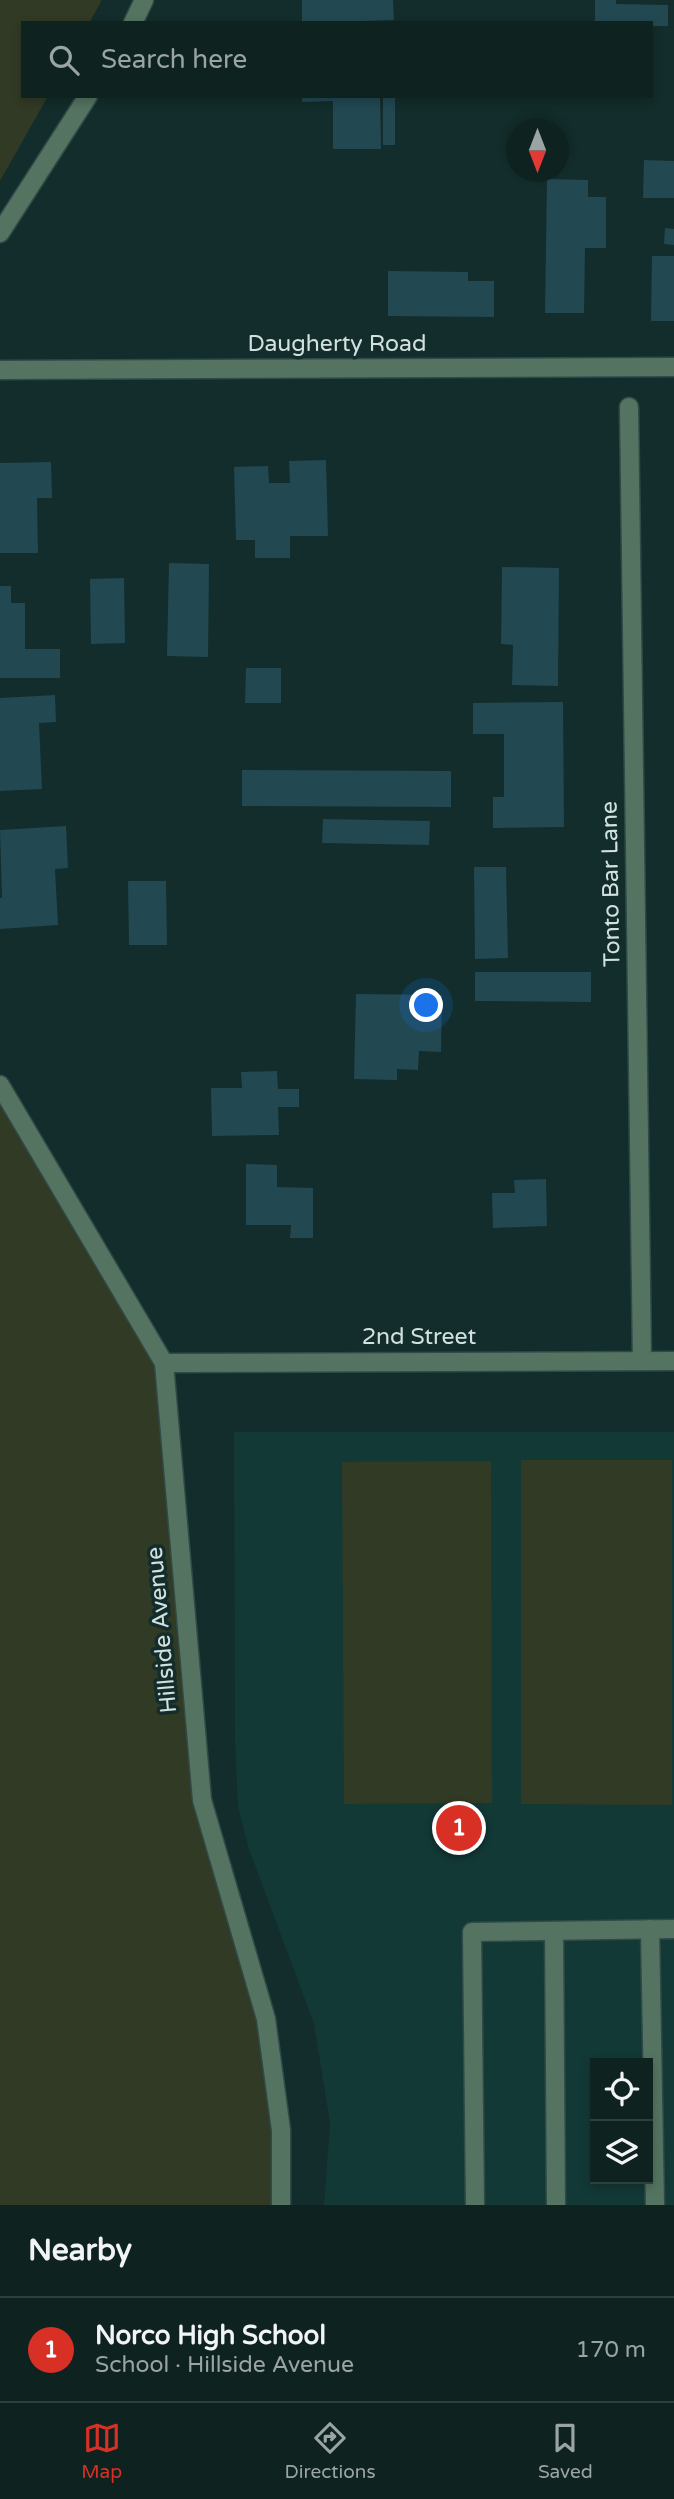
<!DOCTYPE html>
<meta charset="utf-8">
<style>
:root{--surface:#0e2220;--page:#1c2f2d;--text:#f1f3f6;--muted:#9ba4a5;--line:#2e3f3e;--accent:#d93025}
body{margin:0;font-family:"Varela Round",sans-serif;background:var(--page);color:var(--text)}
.controls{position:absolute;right:21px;bottom:21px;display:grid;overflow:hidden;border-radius:0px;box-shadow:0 4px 10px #0003}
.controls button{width:63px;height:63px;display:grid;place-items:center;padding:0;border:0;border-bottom:2px solid var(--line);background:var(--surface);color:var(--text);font:35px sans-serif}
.compass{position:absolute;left:506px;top:119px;width:63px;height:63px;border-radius:50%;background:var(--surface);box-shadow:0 4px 10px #0003;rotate:180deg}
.you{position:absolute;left:427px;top:1006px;width:24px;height:24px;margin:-18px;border:5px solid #fff;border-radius:50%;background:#1a73e8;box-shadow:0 0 0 10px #1a73e833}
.badge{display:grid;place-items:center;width:46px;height:46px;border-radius:50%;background:var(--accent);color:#fff;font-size:23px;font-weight:700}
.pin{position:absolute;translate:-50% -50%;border:4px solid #fff;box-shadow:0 2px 7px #0006}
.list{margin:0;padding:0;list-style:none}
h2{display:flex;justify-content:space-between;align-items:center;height:91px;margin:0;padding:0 28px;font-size:30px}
h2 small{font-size:23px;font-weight:400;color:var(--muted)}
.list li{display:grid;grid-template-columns:46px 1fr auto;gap:21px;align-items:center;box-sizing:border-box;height:105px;padding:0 28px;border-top:2px solid var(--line)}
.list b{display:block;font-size:26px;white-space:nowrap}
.list p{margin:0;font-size:23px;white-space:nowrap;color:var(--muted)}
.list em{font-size:23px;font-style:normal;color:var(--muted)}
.icon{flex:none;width:38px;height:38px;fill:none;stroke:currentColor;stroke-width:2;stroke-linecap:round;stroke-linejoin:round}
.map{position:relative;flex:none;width:674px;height:2205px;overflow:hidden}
.search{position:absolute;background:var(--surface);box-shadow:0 4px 10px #0003;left:21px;right:21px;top:21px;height:77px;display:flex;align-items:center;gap:18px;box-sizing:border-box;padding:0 24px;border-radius:0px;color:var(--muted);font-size:26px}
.sheet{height:196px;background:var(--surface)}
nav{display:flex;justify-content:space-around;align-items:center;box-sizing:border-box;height:98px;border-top:2px solid var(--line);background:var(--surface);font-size:19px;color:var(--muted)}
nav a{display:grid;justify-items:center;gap:4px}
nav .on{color:var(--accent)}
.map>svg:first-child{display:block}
.built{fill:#123936;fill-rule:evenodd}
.green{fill:#313a25}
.building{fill:#224852}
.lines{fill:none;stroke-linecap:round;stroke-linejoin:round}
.minor-casing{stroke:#314a48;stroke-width:21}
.minor{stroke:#547461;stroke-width:18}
.labels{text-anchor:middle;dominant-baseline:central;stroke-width:7;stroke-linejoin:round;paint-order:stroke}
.street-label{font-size:23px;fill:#d2e1e0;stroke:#122d2b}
</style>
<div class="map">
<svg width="674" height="2205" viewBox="0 0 674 2205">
<rect width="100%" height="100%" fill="#122d2b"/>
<path class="built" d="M 234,1432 L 674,1432 L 674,2205 L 324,2205 L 330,2123 L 314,2024 L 249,1849 L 238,1807 L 235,1742 ZM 595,2063 L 648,2063 L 648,2179 L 595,2179 Z"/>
<g class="green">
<path d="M 0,0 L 102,0 L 89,23 L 23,23 L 23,96 L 48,96 L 0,181 Z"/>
<path d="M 0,1085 L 164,1363 L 202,1800 L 266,2019 L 281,2205 L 0,2205 Z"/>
<path d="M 521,1460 L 672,1460 L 672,1805 L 521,1804 Z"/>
<path d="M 491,1461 L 492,1803 L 344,1804 L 342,1462 Z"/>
</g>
<g class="building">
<path d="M 302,0 L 393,0 L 394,20 L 302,23 Z"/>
<path d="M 595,0 L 616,0 L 616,4 L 668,5 L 668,26 L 651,26 L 651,23 L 595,23 Z"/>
<path d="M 302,96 L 380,96 L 381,149 L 333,149 L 333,101 L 302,102 Z"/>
<rect x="383" y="96" width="12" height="49"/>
<path d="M 644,160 L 674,161 L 674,198 L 643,198 Z"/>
<path d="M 547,179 L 588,180 L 588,197 L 606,197 L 606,248 L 585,248 L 584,313 L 545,313 Z"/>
<path d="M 665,228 L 674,229 L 674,245 L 664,244 Z"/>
<path d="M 652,256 L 674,256 L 674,321 L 651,321 Z"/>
<path d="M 388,271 L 468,272 L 468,281 L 494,281 L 494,317 L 388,316 Z"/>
<path d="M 326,460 L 328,536 L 290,536 L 290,558 L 255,558 L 255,540 L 236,540 L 234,467 L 268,466 L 269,483 L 290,483 L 289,461 Z"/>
<path d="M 51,462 L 52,498 L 37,498 L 38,553 L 0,553 L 0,463 Z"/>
<path d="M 169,563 L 209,564 L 208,657 L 167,656 Z"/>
<path d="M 502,567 L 559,568 L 558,686 L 512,685 L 513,645 L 501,644 Z"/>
<path d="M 124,578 L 125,643 L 91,644 L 90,579 Z"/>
<path d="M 0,586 L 11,586 L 11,603 L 25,603 L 25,649 L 60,649 L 60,678 L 0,678 Z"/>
<path d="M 246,668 L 281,668 L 281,703 L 245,703 Z"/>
<path d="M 55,695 L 56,722 L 39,723 L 42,789 L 0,791 L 0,698 Z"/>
<path d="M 563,702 L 564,827 L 493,828 L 493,797 L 504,797 L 504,734 L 473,734 L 473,703 Z"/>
<path d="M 242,770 L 451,771 L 451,807 L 242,806 Z"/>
<path d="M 323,819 L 430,821 L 429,845 L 322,843 Z"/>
<path d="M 66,826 L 68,868 L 55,869 L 58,925 L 0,929 L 0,898 L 2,898 L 0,830 Z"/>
<path d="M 474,867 L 506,867 L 508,958 L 475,959 Z"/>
<path d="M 128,881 L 166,881 L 167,945 L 129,945 Z"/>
<path d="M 475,972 L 591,972 L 591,1002 L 475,1001 Z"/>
<path d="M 356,994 L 442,995 L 441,1052 L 419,1051 L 418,1070 L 397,1069 L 397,1080 L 354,1079 Z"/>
<path d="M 277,1071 L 278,1089 L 299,1089 L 299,1107 L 278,1107 L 279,1135 L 212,1136 L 211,1088 L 242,1088 L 241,1072 Z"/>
<path d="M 246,1164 L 277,1165 L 277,1187 L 313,1188 L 313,1238 L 290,1238 L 291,1225 L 246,1225 Z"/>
<path d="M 546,1179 L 547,1226 L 493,1228 L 492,1193 L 515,1193 L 514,1180 Z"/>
</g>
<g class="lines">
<defs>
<g id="minor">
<path d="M 133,23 L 144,0"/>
<path d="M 0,233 L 88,96"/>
<path d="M 0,370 L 674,367"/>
<path d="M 629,407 L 642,1360"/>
<path d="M 0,1085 L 164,1363 L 202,1800 L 266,2019 L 281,2130 L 281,2205"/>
<path d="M 164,1363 L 674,1361"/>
<path d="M 650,1929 L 655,2205"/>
<path d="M 554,1931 L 556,2205"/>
<path d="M 475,2205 L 472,1932 L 674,1929"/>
</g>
</defs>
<use href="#minor" class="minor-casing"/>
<use href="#minor" class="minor"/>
</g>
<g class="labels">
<g class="street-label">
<text x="337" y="344">Daugherty Road</text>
<text transform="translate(611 884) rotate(-91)">Tonto Bar Lane</text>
<text x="419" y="1337">2nd Street</text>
<text transform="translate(162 1630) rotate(-95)">Hillside Avenue</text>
</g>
</g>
</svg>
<div class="controls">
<button><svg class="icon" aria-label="locate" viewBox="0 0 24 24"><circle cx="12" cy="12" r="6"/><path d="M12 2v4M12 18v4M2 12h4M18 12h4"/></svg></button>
<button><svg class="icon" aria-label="layers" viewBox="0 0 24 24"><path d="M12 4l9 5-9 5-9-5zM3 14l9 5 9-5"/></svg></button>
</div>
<svg class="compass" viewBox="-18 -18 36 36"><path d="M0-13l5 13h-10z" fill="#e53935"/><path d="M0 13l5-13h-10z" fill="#9ba4a5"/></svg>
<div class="you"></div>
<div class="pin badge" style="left:459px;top:1828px">1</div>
<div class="search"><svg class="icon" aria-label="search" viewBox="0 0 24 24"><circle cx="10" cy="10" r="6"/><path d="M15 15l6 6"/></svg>Search here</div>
</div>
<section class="sheet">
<h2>Nearby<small></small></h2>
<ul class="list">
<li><span class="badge">1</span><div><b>Norco High School</b><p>School · Hillside Avenue</p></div><em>170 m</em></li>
</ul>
</section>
<nav>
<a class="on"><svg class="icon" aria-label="map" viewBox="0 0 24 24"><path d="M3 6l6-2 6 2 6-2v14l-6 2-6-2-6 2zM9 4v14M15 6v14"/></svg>Map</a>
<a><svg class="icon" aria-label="directions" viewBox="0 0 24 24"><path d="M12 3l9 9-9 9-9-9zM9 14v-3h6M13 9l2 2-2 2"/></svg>Directions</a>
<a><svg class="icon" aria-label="saved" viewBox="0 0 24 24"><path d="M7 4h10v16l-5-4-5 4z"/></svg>Saved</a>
</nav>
